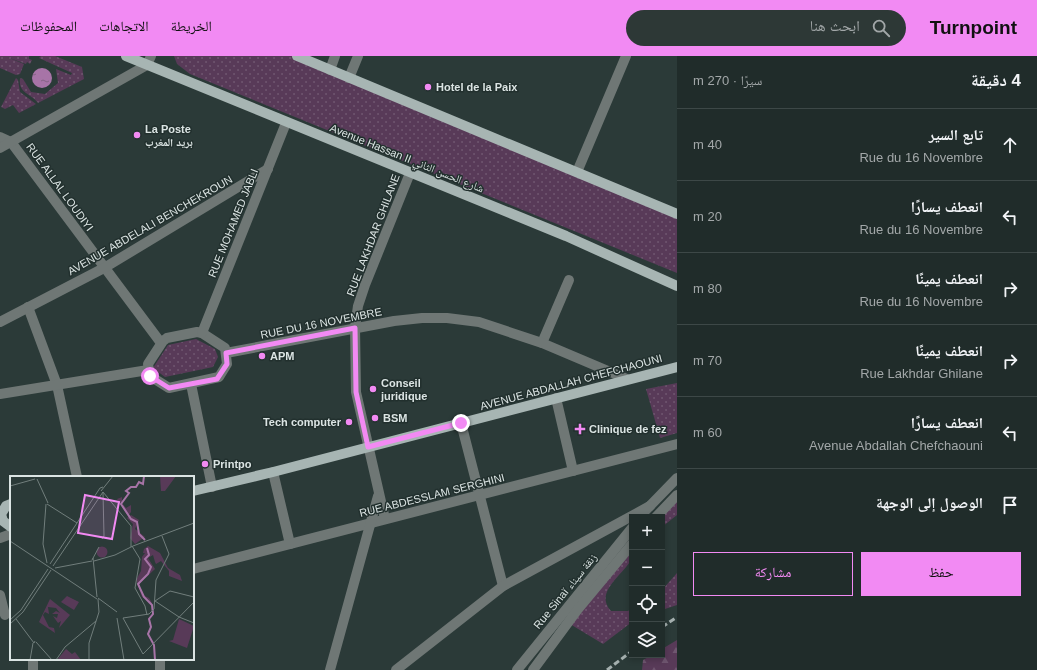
<!DOCTYPE html>
<html lang="ar">
<meta charset="utf-8">
<style>
:root{--surface:#202c2a;--page:#2d3836;--text:#f1f3f6;--muted:#a2a7a8;--line:#3d4847;--accent:#f28af3}
body{margin:0;font-family:Arial,"Noto Naskh Arabic",sans-serif;background:var(--page);color:var(--text);direction:rtl}
.controls{position:absolute;right:12px;bottom:12px;display:grid;overflow:hidden;border-radius:0px;box-shadow:0 2px 6px #0003}
.controls button{width:36px;height:36px;display:grid;place-items:center;padding:0;border:0;border-bottom:1px solid var(--line);background:var(--surface);color:var(--text);font:20px sans-serif}
.stop{position:absolute;width:12px;height:12px;margin:-9px;border:3px solid #f28af3;border-radius:50%;background:#fff}
.stop.end{background:#f28af3;border-color:#fff;box-shadow:0 1px 4px #0008}
.list{margin:0;padding:0;list-style:none}
h2{display:flex;justify-content:space-between;align-items:center;height:52px;margin:0;padding:0 16px;font-size:17px}
h2 small{font-size:13px;font-weight:400;color:var(--muted)}
.list li{display:grid;grid-template-columns:26px 1fr auto;gap:12px;align-items:center;box-sizing:border-box;height:72px;padding:0 16px;border-top:1px solid var(--line)}
.list b{display:block;font-size:15px;white-space:nowrap}
.list p{margin:0;font-size:13px;white-space:nowrap;color:var(--muted)}
.list em{font-size:13px;font-style:normal;color:var(--muted)}
.actions{display:flex;gap:8px;padding:12px 16px}
.actions a{flex:1;padding:9px 0;border:1px solid var(--accent);border-radius:0px;text-align:center;font-size:14px;color:var(--accent)}
.actions .main{background:var(--accent);color:#111}
.icon{flex:none;width:22px;height:22px;fill:none;stroke:currentColor;stroke-width:2;stroke-linecap:round;stroke-linejoin:round}
.map{position:relative;flex:none;width:677px;height:614px;overflow:hidden;direction:ltr}
header{display:flex;align-items:center;gap:24px;box-sizing:border-box;height:56px;padding:0 20px;background:var(--accent);color:#111}
header strong{font-size:19px}
nav{display:flex;gap:22px;margin-inline-start:auto;font-size:14px}
.search{width:280px;height:36px;background:var(--page);display:flex;align-items:center;gap:10px;box-sizing:border-box;padding:0 14px;border-radius:22px;color:var(--muted);font-size:15px}
main{display:flex}
aside{flex:1;background:var(--surface)}
.map>svg:first-child{display:block}
.grass{fill:url(#grass-dots)}
.forest{fill:url(#forest-firs)}
.water{fill:url(#water-ripples)}
.lines{fill:none;stroke-linecap:round;stroke-linejoin:round}
.minor{stroke:#6f7775;stroke-width:10}
.major{stroke:#a7b5b3;stroke-width:10}
.rail{stroke:#a4afae;stroke-width:3;stroke-dasharray:6 3;stroke-linecap:butt}
.route{stroke:#f28af3;stroke-width:5}
.poi-dot{fill:#f28af3;stroke:#22302e;stroke-width:1.5}
.labels{text-anchor:middle;dominant-baseline:central;stroke-width:3;stroke-linejoin:round;paint-order:stroke}
.poi-label{font-size:11px;font-weight:bold;fill:#dbe4e3;stroke:#22302e;text-anchor:start}
.street-label{font-size:11px;fill:#dbe4e3;stroke:#22302e}
.inset-river{fill:none;stroke:#a774a7;stroke-width:2}
.inset-road{fill:none;stroke:#717e7c;stroke-width:1}
.view{fill:#f28af3;fill-opacity:0.15;stroke:#f28af3;stroke-width:2}
.inset-edge{fill:none;stroke:#dbe4e3;stroke-width:2}
</style>
<header>
<strong>Turnpoint</strong>
<div class="search"><svg class="icon" aria-label="search" viewBox="0 0 24 24"><circle cx="10" cy="10" r="6"/><path d="M15 15l6 6"/></svg>ابحث هنا</div>
<nav><a>الخريطة</a><a>الاتجاهات</a><a>المحفوظات</a></nav>
</header>
<main>
<aside>
<h2>4 دقيقة<small>سيرًا · 270 m</small></h2>
<ul class="list">
<li><svg class="icon" aria-label="ahead" viewBox="0 0 24 24"><path d="M12 20V5M6 11l6-6 6 6"/></svg><div><b>تابع السير</b><p>Rue du 16 Novembre</p></div><em>40 m</em></li>
<li><svg class="icon" aria-label="left" viewBox="0 0 24 24"><path d="M17 20v-9H6M10 6l-5 5 5 5"/></svg><div><b>انعطف يسارًا</b><p>Rue du 16 Novembre</p></div><em>20 m</em></li>
<li><svg class="icon" aria-label="right" viewBox="0 0 24 24"><path d="M7 20v-9h11M14 6l5 5-5 5"/></svg><div><b>انعطف يمينًا</b><p>Rue du 16 Novembre</p></div><em>80 m</em></li>
<li><svg class="icon" aria-label="right" viewBox="0 0 24 24"><path d="M7 20v-9h11M14 6l5 5-5 5"/></svg><div><b>انعطف يمينًا</b><p>Rue Lakhdar Ghilane</p></div><em>70 m</em></li>
<li><svg class="icon" aria-label="left" viewBox="0 0 24 24"><path d="M17 20v-9H6M10 6l-5 5 5 5"/></svg><div><b>انعطف يسارًا</b><p>Avenue Abdallah Chefchaouni</p></div><em>60 m</em></li>
<li><svg class="icon" aria-label="arrive" viewBox="0 0 24 24"><path d="M6 21V4h12l-3 4 3 4H6"/></svg><div><b>الوصول إلى الوجهة</b></div></li>
</ul>
<div class="actions"><a class="main">حفظ</a><a>مشاركة</a></div>
</aside>
<div class="map">
<svg width="677" height="614" viewBox="0 0 677 614">
<defs>
<pattern id="grass-dots" width="8" height="8" patternUnits="userSpaceOnUse"><rect width="8" height="8" fill="#583a58"/><path d="M2 2h.1M6 6h.1" fill="none" stroke="#6f5670" stroke-width="1.8" stroke-linecap="round"/></pattern>
<pattern id="forest-firs" width="22" height="20" patternUnits="userSpaceOnUse"><rect width="22" height="20" fill="#583a58"/><path d="M5 1l3.5 6h-7zM16 11l3.5 6h-7z" fill="#6f5670"/></pattern>
<pattern id="water-ripples" width="26" height="14" patternUnits="userSpaceOnUse"><rect width="26" height="14" fill="#a774a7"/><path d="M2 4q2-2 4 0t4 0M15 11q2-2 4 0t4 0" fill="none" stroke="#846384"/></pattern>
</defs>
<rect width="100%" height="100%" fill="#2b3a38"/>
<g class="grass">
<path d="M 0,0 L 29,0 L 29,3 L 32,4 L 30,8 L 27,6 L 26,8 L 7,1 L 24,8 L 20,18 L 16,19 L 0,12 Z"/>
<path d="M 41,0 L 55,0 L 82,11 L 84,23 L 38,47 C 31,37 18,38 20,22 L 23,23 L 31,36 L 45,38 L 58,27 L 56,13 L 71,19 L 72,17 L 39,2 Z"/>
<path d="M 174,0 L 293,0 L 677,159 L 677,217 L 190,18 L 177,8 Z"/>
<path d="M 16,22 L 18,24 L 20,36 L 36,48 L 19,57 L 13,49 L 5,53 L 1,51 Z"/>
<path d="M 196,283 L 215,293 L 218,301 L 213,311 L 165,321 L 153,312 L 168,289 Z"/>
<path d="M 677,327 L 677,377 L 660,382 L 646,333 Z"/>
<path d="M 677,445 L 677,459 L 662,471 L 662,461 Z"/>
<path d="M 632,491 C 632,495 633,500 631,504 C 622,520 594,536 611,555 L 628,555 L 632,552 L 632,566 L 603,588 L 570,568 Z"/>
<path d="M 677,517 L 677,549 L 662,554 L 662,534 Z"/>
</g>
<path class="forest" d="M 677,584 L 677,614 L 642,614 L 643,604 L 652,599 L 662,599 L 662,593 Z"/>
<circle class="water" cx="42" cy="22" r="10"/>
<g class="lines">
<g class="minor">
<path d="M 330,14 L 335,0"/>
<path d="M 349,22 L 358,0"/>
<path d="M 0,81 L 11,86"/>
<path d="M 11,86 L 161,287"/>
<path d="M 0,92 L 147,9 L 151,0"/>
<path d="M 577,116 L 626,0"/>
<path d="M 28,251 L 57,329 L 77,421"/>
<path d="M 0,266 L 104,212 L 268,113"/>
<path d="M 197,276 L 202,277 L 225,292 L 227,308 L 219,321 L 169,332 L 150,320 L 148,308 L 163,285 L 167,282 Z"/>
<path d="M 202,277 L 286,67"/>
<path d="M 542,287 L 569,224"/>
<path d="M 226,297 L 394,265 L 422,262 L 447,262 L 479,266 L 542,287 L 627,323"/>
<path d="M 191,328 L 212,431"/>
<path d="M 0,338 L 148,314"/>
<path d="M 556,342 L 573,415"/>
<path d="M 461,367 L 503,530"/>
<path d="M 273,416 L 290,488"/>
<path d="M 645,455 L 677,422"/>
<path d="M 656,461 L 677,439"/>
<path d="M 385,463 L 356,336 L 355,271 L 358,250 L 365,229 L 410,117"/>
<path d="M 0,482 L 11,478"/>
<path d="M 193,513 L 677,388"/>
<path d="M 0,539 L 5,559"/>
<path d="M 33,614 L 33,603"/>
<path d="M 160,614 L 160,603"/>
<path d="M 330,614 L 378,440"/>
<path d="M 396,614 L 503,530 L 650,450"/>
<path d="M 517,614 L 632,472"/>
<path d="M 533,614 L 578,553 L 632,488"/>
</g>
<g class="major">
<path d="M 126,0 L 566,180 L 677,230"/>
<path d="M 297,0 L 677,158"/>
<path d="M 193,435 L 273,416 L 677,311"/>
<path d="M 11,448 L 6,450 L 1,458 L 3,465 L 11,471"/>
</g>
<g class="rail">
<path d="M 662,571 L 677,561"/>
<path d="M 607,614 L 632,595"/>
</g>
</g>
<g class="lines">
<path class="route" d="M 150,320 L 169,332 L 217,323 L 227,308 L 226,297 L 355,272 L 356,336 L 368,391 L 461,367"/>
</g>
<g class="poi-dot">
<circle cx="428" cy="31" r="4"/>
<circle cx="137" cy="79" r="4"/>
<circle cx="262" cy="300" r="4"/>
<circle cx="373" cy="333" r="4"/>
<circle cx="375" cy="362" r="4"/>
<circle cx="349" cy="366" r="4"/>
<path d="M578 367h4v4h4v4h-4v4h-4v-4h-4v-4h4z"/>
<circle cx="205" cy="408" r="4"/>
</g>
<g class="labels">
<g class="poi-label">
<text x="436" y="31">Hotel de la Paix</text>
<text x="145" y="73">La Poste<tspan x="145" dy="13">بريد المغرب</tspan></text>
<text x="270" y="300">APM</text>
<text x="381" y="327">Conseil<tspan x="381" dy="13">juridique</tspan></text>
<text x="383" y="362">BSM</text>
<text x="341" y="366" text-anchor="end">Tech computer</text>
<text x="589" y="373">Clinique de fez</text>
<text x="213" y="408">Printpo</text>
</g>
<g class="street-label">
<text transform="translate(407 102) rotate(22)">Avenue Hassan II شارع الحسن الثاني</text>
<text transform="translate(60 131) rotate(54)">RUE ALLAL LOUDIYI</text>
<text transform="translate(233 167) rotate(-68)">RUE MOHAMED JABLI</text>
<text transform="translate(150 169) rotate(-30)">AVENUE ABDELALI BENCHEKROUN</text>
<text transform="translate(373 179) rotate(-69)">RUE LAKHDAR GHILANE</text>
<text transform="translate(321 267) rotate(-11)">RUE DU 16 NOVEMBRE</text>
<text transform="translate(571 326) rotate(-15)">AVENUE ABDALLAH CHEFCHAOUNI</text>
<text transform="translate(432 439) rotate(-14)">RUE ABDESSLAM SERGHINI</text>
<text transform="translate(565 535) rotate(-51)">Rue Sinaï زنقة سيناء</text>
</g>
</g>
<g transform="translate(10 420)">
<rect width="184" height="184" fill="#2b3a38"/>
<path d="M86.5 76a5.5 5.5 0 1 1 11 0a5.5 5.5 0 1 1-11 0ZM 40,123 L 60,139 L 49,152 L 51,145 L 48,147 L 43,140 L 47,142 L 48,138 L 42,138 L 46,135 L 50,137 L 46,132 L 38,131 L 39,138 L 35,136 L 33,139 L 39,151 L 44,152 L 45,157 L 29,146 ZM 56,173 L 62,178 L 65,176 L 71,184 L 47,184 Z" fill="#583a58"/>
<path d="M 150,0 L 166,0 L 155,15 L 151,15 ZM 112,21 L 112,25 L 116,22 L 112,27 L 116,32 L 121,29 L 121,36 L 118,40 L 107,23 ZM 121,39 L 129,44 L 125,53 L 135,61 L 125,68 L 120,62 L 123,48 L 117,42 ZM 138,70 L 150,77 L 158,92 L 170,99 L 172,105 L 159,100 L 159,95 L 151,85 L 146,88 L 145,86 L 143,79 L 138,82 L 145,93 L 129,108 L 133,119 L 139,122 L 142,127 L 141,136 L 141,129 L 138,123 L 132,121 L 126,104 L 131,95 L 132,81 L 135,77 L 133,77 L 134,73 Z" fill="#583a58"/>
<path d="M 169,143 L 184,150 L 177,172 L 159,165 L 163,164 Z" fill="#583a58"/>
<path d="M 57,120 L 69,126 L 64,134 L 51,126 Z" fill="#583a58"/>
<path class="inset-river" d="M 134,0 L 133,8 L 129,6 L 126,11 L 121,11 L 116,15 L 119,17 L 111,28 L 121,43 L 127,46 L 129,58 L 135,64M 137,72 L 139,79 L 135,83 L 141,91 L 138,98 L 128,108 L 134,121 L 142,129 L 143,138 L 139,143 L 141,151 L 138,158 L 144,169 L 145,184"/>
<path class="inset-road" d="M 27,3 L 38,27M 0,10 L 25,3M 91,15 L 103,0M 93,16 L 121,50 L 121,71M 36,28 L 33,68 L 37,87M 37,28 L 67,47M 92,63 L 94,60 L 93,16M 0,65 L 87,123M 122,70 L 130,83 L 125,112 L 135,130 L 137,139M 83,82 L 87,121M 82,84 L 89,71M 84,85 L 105,79 L 123,70 L 184,47M 40,88 L 90,12 L 93,11M 43,90 L 93,16M 45,92 L 82,85M 184,121 L 160,115 L 145,125 L 169,141 L 184,147M 88,122 L 107,136M 107,142 L 114,184M 113,142 L 139,138 L 144,133 L 146,104 L 159,78 L 152,60M 113,142 L 133,178M 6,143 L 24,167 L 25,165M 0,144 L 11,134 L 38,93M 0,148 L 13,136 L 41,94M 26,166 L 42,184M 133,178 L 184,126M 20,184 L 23,167M 46,184 L 55,171 L 86,145M 79,184 L 79,167 L 89,136 L 88,123"/>
<path class="view" d="M 75,19 L 109,26 L 102,63 L 68,57 Z"/>
<rect width="184" height="184" class="inset-edge"/>
</g>
</svg>
<div class="controls">
<button>+</button>
<button>−</button>
<button><svg class="icon" aria-label="locate" viewBox="0 0 24 24"><circle cx="12" cy="12" r="6"/><path d="M12 2v4M12 18v4M2 12h4M18 12h4"/></svg></button>
<button><svg class="icon" aria-label="layers" viewBox="0 0 24 24"><path d="M12 4l9 5-9 5-9-5zM3 14l9 5 9-5"/></svg></button>
</div>
<div class="stop" style="left:150px;top:320px"></div>
<div class="stop end" style="left:461px;top:367px"></div>
</div>
</main>
